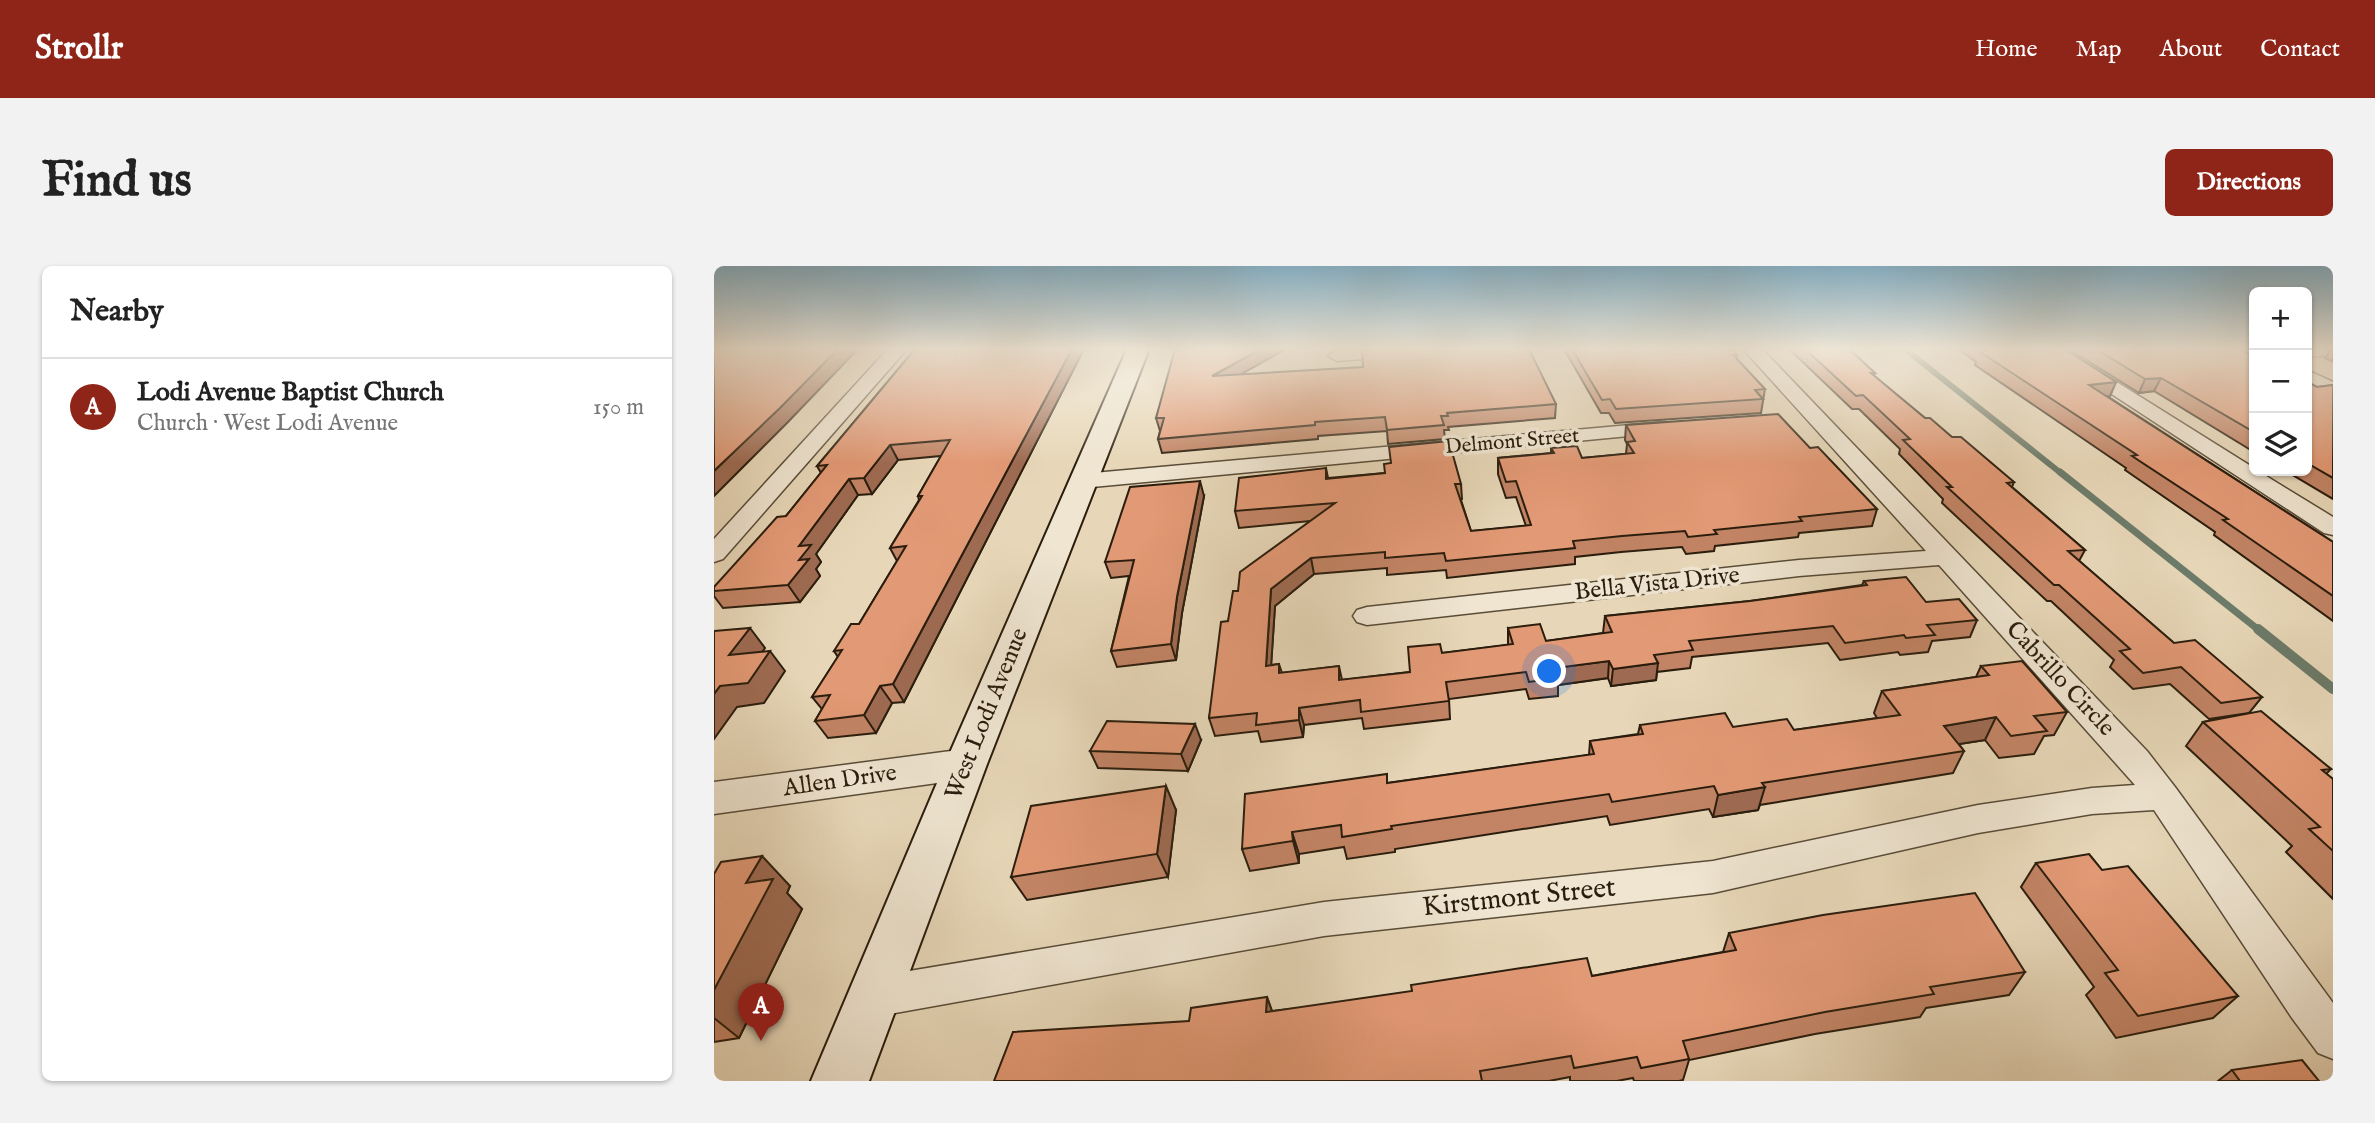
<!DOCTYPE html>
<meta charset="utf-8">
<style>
:root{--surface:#fff;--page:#f2f2f2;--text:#222;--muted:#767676;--line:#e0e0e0;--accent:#8f2418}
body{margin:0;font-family:"IM FELL English",serif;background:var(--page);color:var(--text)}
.controls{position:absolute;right:21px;top:21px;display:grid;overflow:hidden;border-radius:10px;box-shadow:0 2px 5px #0004}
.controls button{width:63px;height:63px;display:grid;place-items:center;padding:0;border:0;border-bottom:2px solid var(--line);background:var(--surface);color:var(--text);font:35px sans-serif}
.you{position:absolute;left:836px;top:406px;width:24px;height:24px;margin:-18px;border:5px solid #fff;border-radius:50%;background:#1a73e8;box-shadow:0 0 0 10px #1a73e833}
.badge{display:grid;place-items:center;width:46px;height:46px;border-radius:50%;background:var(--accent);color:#fff;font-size:23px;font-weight:700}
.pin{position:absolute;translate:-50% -58px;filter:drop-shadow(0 2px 4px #0008)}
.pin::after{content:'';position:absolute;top:37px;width:24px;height:21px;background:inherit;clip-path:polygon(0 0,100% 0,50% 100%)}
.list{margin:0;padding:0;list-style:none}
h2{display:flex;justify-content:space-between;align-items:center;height:91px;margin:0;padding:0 28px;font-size:30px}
h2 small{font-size:23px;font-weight:400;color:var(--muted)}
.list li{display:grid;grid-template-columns:46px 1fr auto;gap:21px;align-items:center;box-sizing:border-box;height:98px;padding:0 28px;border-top:2px solid var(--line)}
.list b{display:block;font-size:26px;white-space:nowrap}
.list p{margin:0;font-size:23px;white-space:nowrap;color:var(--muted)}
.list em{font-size:23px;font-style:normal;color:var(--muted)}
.icon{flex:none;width:38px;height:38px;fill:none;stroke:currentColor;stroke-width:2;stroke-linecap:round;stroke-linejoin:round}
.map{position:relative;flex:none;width:1619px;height:815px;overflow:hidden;border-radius:10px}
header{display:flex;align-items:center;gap:42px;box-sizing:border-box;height:98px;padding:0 35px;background:var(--accent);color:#fff}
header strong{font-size:33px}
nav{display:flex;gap:38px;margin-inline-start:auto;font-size:24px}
.intro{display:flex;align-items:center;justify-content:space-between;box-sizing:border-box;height:168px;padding:0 42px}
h1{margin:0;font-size:49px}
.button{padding:18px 32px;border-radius:10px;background:var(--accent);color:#fff;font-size:24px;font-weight:700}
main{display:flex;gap:42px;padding:0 42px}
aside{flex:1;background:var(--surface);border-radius:10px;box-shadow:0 2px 5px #0004}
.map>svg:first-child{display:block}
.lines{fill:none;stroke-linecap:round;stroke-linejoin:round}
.stream-far2{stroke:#6c7b6a;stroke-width:6}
.stream-far1{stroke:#6c7b6a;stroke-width:7}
.stream{stroke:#6c7b6a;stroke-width:10}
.minor-casing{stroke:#594c38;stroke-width:3}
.tertiary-casing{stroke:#594c38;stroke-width:3}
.secondary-casing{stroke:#2a1d0d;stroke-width:4}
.minor{fill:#efe5d1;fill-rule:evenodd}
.tertiary{fill:#efe5d1;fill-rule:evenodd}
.secondary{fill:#efe5d1;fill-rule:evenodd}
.wall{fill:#c28465;stroke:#2a1d0d;stroke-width:2}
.shaded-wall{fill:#9e6b52;stroke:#2a1d0d;stroke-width:2}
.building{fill:#e29975;stroke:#2a1d0d;stroke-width:2}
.labels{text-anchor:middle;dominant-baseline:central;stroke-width:7;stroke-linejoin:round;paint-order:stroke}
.far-street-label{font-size:21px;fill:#2a1d0d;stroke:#efe5d1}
.street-label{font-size:24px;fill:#2a1d0d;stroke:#efe5d1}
.near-street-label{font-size:28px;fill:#2a1d0d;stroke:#efe5d1}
</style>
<header>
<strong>Strollr</strong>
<nav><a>Home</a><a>Map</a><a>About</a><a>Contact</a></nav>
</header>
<div class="intro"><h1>Find us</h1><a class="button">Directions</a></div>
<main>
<aside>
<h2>Nearby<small></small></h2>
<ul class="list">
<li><span class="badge">A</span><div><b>Lodi Avenue Baptist Church</b><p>Church · West Lodi Avenue</p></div><em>150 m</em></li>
</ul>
</aside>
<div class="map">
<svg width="1619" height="815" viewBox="0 0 1619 815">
<rect width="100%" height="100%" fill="#e7d7b8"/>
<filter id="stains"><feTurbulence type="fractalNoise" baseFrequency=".00286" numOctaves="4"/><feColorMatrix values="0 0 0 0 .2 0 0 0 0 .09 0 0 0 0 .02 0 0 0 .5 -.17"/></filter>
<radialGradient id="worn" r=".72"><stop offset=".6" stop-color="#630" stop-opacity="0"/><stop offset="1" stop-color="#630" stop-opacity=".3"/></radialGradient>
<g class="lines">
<path class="stream-far2" d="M 1191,83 L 1348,208"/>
<path class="stream-far1" d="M 1346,206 L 1546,365"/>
<path class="stream" d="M 1544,363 L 1619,423"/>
<defs>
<g id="minor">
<path d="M 174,83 L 193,83 L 9,293 L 0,296 L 0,273 Z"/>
<path d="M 643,83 L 721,83 L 712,88 L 623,95 L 614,90 L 623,85 Z"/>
<path d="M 1029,83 L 1048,83 L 1433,485 L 1461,521 L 1619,737 L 1619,793 L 1604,787 L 1578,752 L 1440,544 L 1378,548 L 1264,567 L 999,627 L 610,670 L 159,751 L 144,745 L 138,731 L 144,717 L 159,711 L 610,636 L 999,595 L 1264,539 L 1378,522 L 1421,519 L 1225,299 L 1085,310 L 653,359 L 643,356 L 639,350 L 643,344 L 653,341 L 1085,294 L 1212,285 Z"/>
<path d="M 1329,83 L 1350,83 L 1540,202 L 1540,205 L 1544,205 L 1619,251 L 1619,269 L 1610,267 Z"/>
<path d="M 1530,83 L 1540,83 L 1540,89 L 1534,88 Z"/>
<path d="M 1593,83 L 1619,83 L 1619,89 L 1593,91 Z"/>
<path d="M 1593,104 L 1619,116 L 1619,129 L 1593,117 Z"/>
<path d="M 950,156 L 957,158 L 960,162 L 957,166 L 368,222 L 360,220 L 357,215 L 360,210 L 368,208 Z"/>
</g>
<path id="tertiary" d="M 252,483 L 266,487 L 272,498 L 266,509 L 252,513 L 0,548 L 0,516 Z"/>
<path id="secondary" d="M 413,83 L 435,83 L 273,498 L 155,815 L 97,815 L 231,498 Z"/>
</defs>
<use href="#minor" class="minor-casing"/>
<use href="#tertiary" class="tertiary-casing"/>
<use href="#secondary" class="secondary-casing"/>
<use href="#minor" class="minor"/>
<use href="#tertiary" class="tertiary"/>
<use href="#secondary" class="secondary"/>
</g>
<g class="wall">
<path d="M 201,83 L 370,83 L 190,436 L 178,437 L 162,467 L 114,472 L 101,455 L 108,443 L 98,431 L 124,391 L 120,385 L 145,358 L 183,295 L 176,282 L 205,234 L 204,230 L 227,190 L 184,194 L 158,228 L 144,229 L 102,288 L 107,296 L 102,303 L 106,310 L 86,336 L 9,342 L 0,330 L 0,321 L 72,250 L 107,207 L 103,200 Z"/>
<path d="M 850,83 L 1018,83 L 1023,89 L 1023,93 L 1051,123 L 1047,147 L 901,157 L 895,147 L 887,147 Z"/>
<path d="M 1075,83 L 1135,83 L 1161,107 L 1160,110 L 1211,152 L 1300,216 L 1298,221 L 1371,284 L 1365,295 L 1460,377 L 1548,431 L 1535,447 L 1617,503 L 1612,508 L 1619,513 L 1619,633 L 1572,586 L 1578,580 L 1472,480 L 1489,456 L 1535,447 L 1495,453 L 1456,418 L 1419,423 L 1396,401 L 1400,394 L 1337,335 L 1333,335 L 1228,237 L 1229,233 L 1185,188 L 1186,183 L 1145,143 L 1138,143 Z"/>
<path d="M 1244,83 L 1351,83 L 1402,116 L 1396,130 L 1393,130 L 1619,276 L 1619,355 L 1500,269 L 1501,266 L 1411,204 L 1412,202 L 1261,99 L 1262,96 Z"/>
<path d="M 1355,83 L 1525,83 L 1540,91 L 1540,186 L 1440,125 L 1425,127 Z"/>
<path d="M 1617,83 L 1619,83 L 1619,96 L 1611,92 Z"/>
<path d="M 528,108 L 842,138 L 841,152 L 734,161 L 735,164 L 730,164 L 731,173 L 674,178 L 673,165 L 604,170 L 604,173 L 448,187 L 444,173 L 446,165 L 442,152 Z"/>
<path d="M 1593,116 L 1603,121 L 1619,119 L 1619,233 L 1572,205 L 1593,205 Z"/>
<path d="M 912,159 L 1096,182 L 1163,243 L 1158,260 L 1085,267 L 1084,271 L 1001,280 L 1000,285 L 972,288 L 968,281 L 907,286 L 861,291 L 861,298 L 733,312 L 732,304 L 673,309 L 673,302 L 600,308 L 561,340 L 557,399 L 565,398 L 568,407 L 625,400 L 628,414 L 696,406 L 728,387 L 794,379 L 794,362 L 832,375 L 889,367 L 891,350 L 1036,335 L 1148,319 L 1150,315 L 1263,354 L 1256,371 L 1218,375 L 1214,386 L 1186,389 L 1184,386 L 1126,394 L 1114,377 L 978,391 L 976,402 L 943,406 L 942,414 L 897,420 L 894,412 L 844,419 L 844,430 L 815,433 L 812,423 L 735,433 L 736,453 L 650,463 L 648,452 L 590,459 L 589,471 L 547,476 L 544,465 L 501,470 L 495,452 L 514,355 L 524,325 L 596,255 L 525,262 L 521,245 L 612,202 L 614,212 L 671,207 L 747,218 L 748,233 L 747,234 L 757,265 L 812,260 L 802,231 L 792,232 L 784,208 L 784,192 L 837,187 L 837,182 L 868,192 L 912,188 L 913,178 L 911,174 Z"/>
<path d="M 490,230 L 468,347 L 462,394 L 403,401 L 397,385 L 415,310 L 397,312 L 391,296 Z"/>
<path d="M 1267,400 L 1353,446 L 1340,469 L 1330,470 L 1320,488 L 1285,492 L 1271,474 L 1245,478 L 1250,485 L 1239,507 L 1046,539 L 1044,544 L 999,551 L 995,543 L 896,559 L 893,550 L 681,583 L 681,586 L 633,593 L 630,581 L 585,588 L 585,597 L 536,605 L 528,583 L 674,517 L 875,489 L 876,475 L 924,468 L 926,459 L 1019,461 L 1080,464 L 1163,452 L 1160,447 L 1168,425 L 1262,411 Z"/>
<path d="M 487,474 L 474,505 L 384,502 L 376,485 Z"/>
<path d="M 462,544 L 454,611 L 313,634 L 297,611 Z"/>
<path d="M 1322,597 L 1388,604 L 1524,730 L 1499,752 L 1402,772 L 1372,729 L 1380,721 L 1307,621 Z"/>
<path d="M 0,608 L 76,620 L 73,627 L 88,643 L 25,772 L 0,776 Z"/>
<path d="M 1015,667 L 1311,706 L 1295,729 L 1212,742 L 1206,751 L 1101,768 L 975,794 L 969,814 L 965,815 L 920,815 L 919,812 L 903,815 L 856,815 L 856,811 L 835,815 L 280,815 L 553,731 L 558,745 L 878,710 L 1009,686 Z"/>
<path d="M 1518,804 L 1605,815 L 1504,815 Z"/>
</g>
<g class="shaded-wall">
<path d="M 124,83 L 144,83 L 74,156 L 0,230 L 0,205 Z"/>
<path d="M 358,83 L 370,83 L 190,436 L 179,418 Z"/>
<path d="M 547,83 L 572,83 L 501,123 L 498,110 Z"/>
<path d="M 1447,112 L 1440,125 L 1425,127 L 1431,113 Z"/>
<path d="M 1402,116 L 1396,130 L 1369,132 L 1375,119 Z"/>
<path d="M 176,179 L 184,194 L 158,228 L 150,212 Z"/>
<path d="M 135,213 L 144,229 L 102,288 L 107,296 L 102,303 L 106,310 L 86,336 L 74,319 L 85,294 L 85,280 Z"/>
<path d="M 486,215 L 490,230 L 468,347 L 462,394 L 457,378 L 463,331 Z"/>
<path d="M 597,292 L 600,308 L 561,340 L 556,417 L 552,400 L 557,323 Z"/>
<path d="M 36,362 L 51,382 L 31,410 L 15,389 Z"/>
<path d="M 56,385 L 71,405 L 50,437 L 23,441 L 0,473 L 0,428 L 6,420 Z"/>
<path d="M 895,395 L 894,412 L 844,419 L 844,412 L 841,402 Z"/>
<path d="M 944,397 L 942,414 L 897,420 L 899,403 Z"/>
<path d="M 166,420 L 178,437 L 162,467 L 150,449 Z"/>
<path d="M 585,442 L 590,459 L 589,471 L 585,454 Z"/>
<path d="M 1282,451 L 1271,474 L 1220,482 L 1230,460 Z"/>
<path d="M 481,458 L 487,474 L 474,505 L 467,488 Z"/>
<path d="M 452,520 L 462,544 L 454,611 L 443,588 Z"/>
<path d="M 1051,521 L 1044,544 L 999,551 L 1004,529 Z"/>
<path d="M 578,566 L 585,588 L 585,597 L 579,575 Z"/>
<path d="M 48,590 L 76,620 L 73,627 L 88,643 L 25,772 L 0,752 L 0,724 L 32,617 Z"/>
<path d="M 553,731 L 561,754 L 552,746 Z"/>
</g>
<g class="building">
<path d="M 0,83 L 124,83 L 66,142 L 0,205 Z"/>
<path d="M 201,83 L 358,83 L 179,418 L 166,420 L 150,449 L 101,455 L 116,429 L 98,431 L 128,384 L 120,385 L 137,358 L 145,358 L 192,280 L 176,282 L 208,230 L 204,230 L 236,174 L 176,179 L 150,212 L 135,213 L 85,280 L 97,279 L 85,294 L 95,293 L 74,319 L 0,325 L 0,321 L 63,251 L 72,250 L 113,199 L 103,200 Z"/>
<path d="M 461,83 L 547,83 L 498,110 L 649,101 L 648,83 L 815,83 L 842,138 L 733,147 L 734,150 L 727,150 L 730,159 L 673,164 L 671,151 L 601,156 L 601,159 L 444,173 L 450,152 L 442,152 Z"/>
<path d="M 858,83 L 1018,83 L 1023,89 L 1019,89 L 1051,123 L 1041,124 L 1049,133 L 902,143 L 896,133 L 888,134 Z"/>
<path d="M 1091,83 L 1135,83 L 1161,107 L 1157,107 L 1211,152 L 1216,152 L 1238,171 L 1247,171 L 1300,216 L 1293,217 L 1371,284 L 1354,285 L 1460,377 L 1481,374 L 1548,431 L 1507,437 L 1467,401 L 1429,407 L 1406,385 L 1416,383 L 1345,319 L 1340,319 L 1233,221 L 1238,221 L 1189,174 L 1196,173 L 1149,129 L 1142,130 Z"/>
<path d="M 1267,83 L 1351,83 L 1402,116 L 1375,119 L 1619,276 L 1619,330 L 1509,254 L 1514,253 L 1418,190 L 1423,189 L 1266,86 L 1271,85 Z"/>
<path d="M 1382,83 L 1525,83 L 1540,91 L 1540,166 L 1447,112 L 1431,113 Z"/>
<path d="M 1593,116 L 1603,121 L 1619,119 L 1619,212 L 1593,197 Z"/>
<path d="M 1064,148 L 1096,182 L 1104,181 L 1163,243 L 1085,251 L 1088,255 L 1000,264 L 1003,268 L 974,271 L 971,265 L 908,270 L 859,275 L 861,282 L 732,295 L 730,287 L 671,292 L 671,286 L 597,292 L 557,323 L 552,400 L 565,398 L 565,407 L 625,400 L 625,414 L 696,406 L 694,381 L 726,378 L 728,387 L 799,378 L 794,362 L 826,358 L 832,375 L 898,366 L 891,350 L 1036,335 L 1153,319 L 1150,315 L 1192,311 L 1212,336 L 1245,333 L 1263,354 L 1213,359 L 1221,369 L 1192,372 L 1190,369 L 1131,377 L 1119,360 L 975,375 L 979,384 L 940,389 L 944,397 L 899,403 L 895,395 L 841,402 L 844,412 L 815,416 L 812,406 L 732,416 L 735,435 L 647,446 L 646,434 L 585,442 L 585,454 L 542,459 L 543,447 L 495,452 L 507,356 L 514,355 L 519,325 L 524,325 L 526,306 L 621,237 L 521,245 L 525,212 L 612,202 L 612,213 L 671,207 L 670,198 L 677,197 L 675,181 L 735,175 L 747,218 L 741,218 L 757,265 L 817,259 L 802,215 L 792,216 L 784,192 L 840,187 L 837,182 L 863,180 L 868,192 L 920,187 L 913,176 L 921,175 L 912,159 Z"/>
<path d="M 486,215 L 463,331 L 457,378 L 397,385 L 420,294 L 391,296 L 416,221 Z"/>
<path d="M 36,362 L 15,389 L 56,385 L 34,417 L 6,420 L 0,428 L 0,365 Z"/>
<path d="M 1308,395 L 1353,446 L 1320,450 L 1333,465 L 1297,470 L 1282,451 L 1230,460 L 1250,485 L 1048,517 L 1051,521 L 1004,529 L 1000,520 L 898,536 L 895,528 L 677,560 L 678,563 L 628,571 L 627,559 L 578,566 L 579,575 L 528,583 L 531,528 L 673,508 L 673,517 L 880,488 L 876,475 L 929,468 L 926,459 L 1011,447 L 1019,461 L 1073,453 L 1080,464 L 1186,449 L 1168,425 L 1275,409 L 1267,400 Z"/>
<path d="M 1547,445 L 1617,503 L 1608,504 L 1619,513 L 1619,585 L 1595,563 L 1606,561 L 1489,456 Z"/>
<path d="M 393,455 L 481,458 L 467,488 L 376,485 Z"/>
<path d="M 452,520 L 443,588 L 297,611 L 317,540 Z"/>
<path d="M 1375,588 L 1388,604 L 1414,600 L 1524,730 L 1424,750 L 1391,707 L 1404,704 L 1322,597 Z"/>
<path d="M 48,590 L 32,617 L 59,613 L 0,724 L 0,608 L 7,596 Z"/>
<path d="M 1261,627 L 1311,706 L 1216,721 L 1220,728 L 1111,746 L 969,775 L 975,793 L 927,802 L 923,791 L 860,802 L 857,790 L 766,805 L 768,815 L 280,815 L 299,766 L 475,755 L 477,742 L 553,731 L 552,746 L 698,725 L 697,719 L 873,692 L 878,710 L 1022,684 L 1015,667 L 1109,649 Z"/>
<path d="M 1588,794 L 1605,815 L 1526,815 L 1518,804 Z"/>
</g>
<linearGradient id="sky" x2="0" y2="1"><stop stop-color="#88b6ce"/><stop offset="0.42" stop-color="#f4eddf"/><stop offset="1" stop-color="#f4eddf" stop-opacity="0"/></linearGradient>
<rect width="1619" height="197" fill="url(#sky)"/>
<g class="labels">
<g class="far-street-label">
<text transform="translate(798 176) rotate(-5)">Delmont Street</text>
</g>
<g class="street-label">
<text transform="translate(943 318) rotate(-6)">Bella Vista Drive</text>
<text transform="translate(1346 413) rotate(47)">Cabrillo Circle</text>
<text transform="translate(273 448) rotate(-68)">West Lodi Avenue</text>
<text transform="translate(126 515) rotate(-8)">Allen Drive</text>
</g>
<g class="near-street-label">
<text transform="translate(805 632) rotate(-6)">Kirstmont Street</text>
</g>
</g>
<rect width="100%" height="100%" filter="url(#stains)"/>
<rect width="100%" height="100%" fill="url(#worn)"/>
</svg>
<div class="controls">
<button>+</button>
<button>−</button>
<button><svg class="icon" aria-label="layers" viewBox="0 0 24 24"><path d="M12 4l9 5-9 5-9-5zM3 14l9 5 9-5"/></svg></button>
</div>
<div class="you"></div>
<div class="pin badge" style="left:47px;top:775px">A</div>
</div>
</main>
